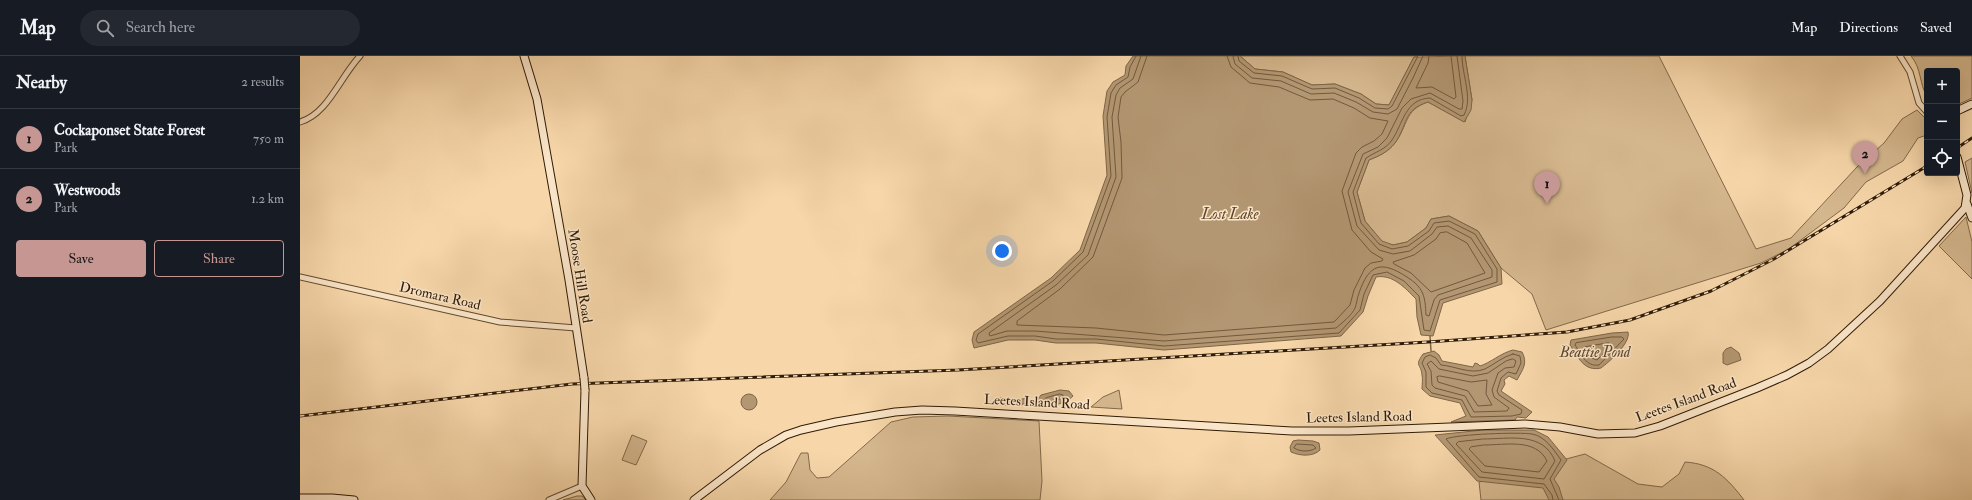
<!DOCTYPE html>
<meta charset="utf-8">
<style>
:root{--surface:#171b24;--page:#242831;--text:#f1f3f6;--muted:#9ea1a6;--line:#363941;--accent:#c59692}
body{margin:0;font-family:"IM FELL Double Pica",serif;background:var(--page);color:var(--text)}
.controls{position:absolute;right:12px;top:12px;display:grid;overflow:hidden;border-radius:4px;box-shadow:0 4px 16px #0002}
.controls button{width:36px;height:36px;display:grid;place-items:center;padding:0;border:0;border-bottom:1px solid var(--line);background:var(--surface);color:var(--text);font:20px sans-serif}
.you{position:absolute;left:702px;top:195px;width:14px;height:14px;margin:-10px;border:3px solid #fff;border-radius:50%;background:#1a73e8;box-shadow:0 0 0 6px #1a73e833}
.badge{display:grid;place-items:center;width:26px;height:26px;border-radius:50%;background:var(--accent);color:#111;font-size:13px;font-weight:700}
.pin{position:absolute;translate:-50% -33px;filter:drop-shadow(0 1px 2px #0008)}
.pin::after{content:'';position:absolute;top:21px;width:14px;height:12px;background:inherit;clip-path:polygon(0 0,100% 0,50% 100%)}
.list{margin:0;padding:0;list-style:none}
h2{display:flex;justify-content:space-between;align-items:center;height:52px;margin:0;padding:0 16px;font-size:17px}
h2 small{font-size:13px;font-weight:400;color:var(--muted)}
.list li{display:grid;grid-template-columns:26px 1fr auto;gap:12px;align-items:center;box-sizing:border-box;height:60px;padding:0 16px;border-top:1px solid var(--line)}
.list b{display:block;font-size:15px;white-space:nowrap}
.list p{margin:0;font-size:13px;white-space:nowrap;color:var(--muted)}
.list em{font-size:13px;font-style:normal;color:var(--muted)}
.actions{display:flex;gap:8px;padding:12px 16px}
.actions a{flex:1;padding:9px 0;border:1px solid var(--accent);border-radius:4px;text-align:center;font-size:14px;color:var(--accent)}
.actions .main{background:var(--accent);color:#111}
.icon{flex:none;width:22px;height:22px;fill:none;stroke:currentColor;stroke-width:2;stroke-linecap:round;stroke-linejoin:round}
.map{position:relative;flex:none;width:1672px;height:444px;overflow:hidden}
header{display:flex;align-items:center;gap:24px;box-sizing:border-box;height:56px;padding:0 20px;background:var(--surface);border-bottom:1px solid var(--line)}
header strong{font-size:19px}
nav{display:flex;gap:22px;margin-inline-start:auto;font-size:14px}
.search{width:280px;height:36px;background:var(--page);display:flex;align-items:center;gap:10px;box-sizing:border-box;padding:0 14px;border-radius:22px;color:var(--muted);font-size:15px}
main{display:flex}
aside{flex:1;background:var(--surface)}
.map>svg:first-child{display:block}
.green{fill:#d5b78e;stroke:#82694a}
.water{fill:#b39772;stroke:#7f6546}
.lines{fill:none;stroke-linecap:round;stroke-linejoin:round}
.shore{stroke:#72593c;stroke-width:1}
.stream{stroke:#7f6546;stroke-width:1.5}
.street-casing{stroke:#624a2e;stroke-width:7}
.secondary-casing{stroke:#301b05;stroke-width:9}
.street{stroke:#fae5c8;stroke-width:5}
.secondary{stroke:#fae5c8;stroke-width:7}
.rail-casing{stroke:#301b05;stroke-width:3}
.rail{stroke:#fae5c8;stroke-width:1.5;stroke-dasharray:4.5;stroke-linecap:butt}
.secondary-bridge-casing{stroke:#301b05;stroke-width:9;stroke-linecap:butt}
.secondary-bridge{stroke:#fae5c8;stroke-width:7}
.labels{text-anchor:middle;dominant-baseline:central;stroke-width:3;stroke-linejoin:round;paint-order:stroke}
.street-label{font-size:14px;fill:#301b05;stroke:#fae5c8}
.water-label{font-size:15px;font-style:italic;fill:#5e462b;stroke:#fae5c8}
</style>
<header>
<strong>Map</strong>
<div class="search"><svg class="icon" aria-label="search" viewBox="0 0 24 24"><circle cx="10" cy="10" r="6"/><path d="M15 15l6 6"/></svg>Search here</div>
<nav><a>Map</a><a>Directions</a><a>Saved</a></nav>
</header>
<main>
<aside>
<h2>Nearby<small>2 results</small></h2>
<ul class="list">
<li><span class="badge">1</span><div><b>Cockaponset State Forest</b><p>Park</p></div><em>750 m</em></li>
<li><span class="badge">2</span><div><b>Westwoods</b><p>Park</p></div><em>1.2 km</em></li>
</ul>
<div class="actions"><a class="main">Save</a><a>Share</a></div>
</aside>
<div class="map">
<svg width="1672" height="444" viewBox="0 0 1672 444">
<rect width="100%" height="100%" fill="#f7d7aa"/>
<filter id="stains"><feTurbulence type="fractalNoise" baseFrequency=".005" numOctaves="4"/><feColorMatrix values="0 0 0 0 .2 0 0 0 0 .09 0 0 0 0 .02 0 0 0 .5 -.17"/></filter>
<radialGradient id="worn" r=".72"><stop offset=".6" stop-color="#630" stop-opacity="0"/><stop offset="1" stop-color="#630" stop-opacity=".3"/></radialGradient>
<g class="green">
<path d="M 940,0 L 1118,0 L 1114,1 L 1089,49 L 1076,48 L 1061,38 L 1035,28 L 1012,29 L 983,16 L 955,13 Z"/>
<path d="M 1165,0 L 1359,0 L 1456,193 L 1491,182 L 1557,111 L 1584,87 L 1602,63 L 1617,54 L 1627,64 L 1627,79 L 1618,82 L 1603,105 L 1566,126 L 1544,152 L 1486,195 L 1487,194 L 1461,207 L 1246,274 L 1232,238 L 1201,212 L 1178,175 L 1149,160 L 1131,163 L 1126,172 L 1107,186 L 1093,189 L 1082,186 L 1065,165 L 1057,136 L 1069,104 C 1079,100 1088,96 1095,87 C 1108,70 1104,54 1128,46 L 1165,66 L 1172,44 Z"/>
<path d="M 1611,0 L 1672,0 L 1672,42 L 1657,49 L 1657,15 L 1627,15 L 1627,40 C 1619,28 1622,13 1611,0 Z"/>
<path d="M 1672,102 L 1672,137 L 1665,106 Z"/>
<path d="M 1666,161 L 1672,186 L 1672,223 L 1639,190 Z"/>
<path d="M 819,334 L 822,353 L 791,351 L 803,341 Z"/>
<path d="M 648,360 L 739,365 L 742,425 L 740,444 L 470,444 L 486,426 L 501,397 L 508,397 L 510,414 L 517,422 L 529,421 L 591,366 L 613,361 Z"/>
<path d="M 332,379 L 347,385 L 336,409 L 322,404 Z"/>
<path d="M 1285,398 L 1338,428 L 1362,431 L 1379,418 L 1385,406 C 1414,408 1427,422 1444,444 L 1181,444 L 1179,426 Z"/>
<path d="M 277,440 L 282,440 L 286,444 L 263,444 Z"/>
</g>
<g class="water">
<path d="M 833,0 L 940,0 L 955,13 L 983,16 L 1012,29 L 1035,28 L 1061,38 L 1076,48 L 1089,49 L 1114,1 L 1165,0 L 1172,44 L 1171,54 L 1164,66 L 1128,46 C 1102,54 1108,69 1095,87 C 1088,96 1079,100 1069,104 L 1057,136 L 1065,165 L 1082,185 L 1093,189 L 1107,186 L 1126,172 L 1131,163 L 1149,160 L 1178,175 L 1201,212 L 1202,228 L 1143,247 L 1133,280 L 1121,279 L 1117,261 L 1116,243 C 1105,232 1093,218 1076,221 L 1068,240 L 1063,256 L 1041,280 L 864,294 L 796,287 L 756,287 L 735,284 L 708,284 L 674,292 L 672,284 L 674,276 L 751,222 L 780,194 L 807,119 L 803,60 L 807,35 L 813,26 L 825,19 L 826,10 Z"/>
<path d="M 1328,276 C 1331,287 1309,306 1301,312 C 1284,316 1278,301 1270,289 L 1271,284 L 1312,277 Z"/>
<path d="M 1431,291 L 1439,297 L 1441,304 L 1427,309 L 1423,307 L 1423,297 L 1426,293 Z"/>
<path d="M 1213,294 L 1222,296 C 1228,307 1223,313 1217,324 L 1209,320 L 1204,324 L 1205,328 L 1201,335 L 1232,356 L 1226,362 L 1217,361 L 1215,364 L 1151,366 L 1166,360 L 1160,347 L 1130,340 L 1122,333 C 1122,328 1123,323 1122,319 C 1121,307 1114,311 1123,298 L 1134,295 L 1139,299 L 1142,305 L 1173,311 L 1175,307 L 1178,308 L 1180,310 C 1190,307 1201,297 1213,294 Z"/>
<path d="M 760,334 L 769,335 L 773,340 C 767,347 748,353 739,347 L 738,343 L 741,339 Z"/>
<circle cx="449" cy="346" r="8"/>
<path d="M 700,342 L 718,344 L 727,342 L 728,346 L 721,349 L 701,349 Z"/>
<path d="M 1183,374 L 1234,374 L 1248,381 L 1267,404 L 1254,423 L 1259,431 L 1263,444 L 1249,444 L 1243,432 L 1177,425 L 1135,379 Z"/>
<path d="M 998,384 L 1013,385 L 1019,387 L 1020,394 C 1013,401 1000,400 991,396 L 990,391 L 993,385 Z"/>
</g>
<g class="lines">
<g class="shore">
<path d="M 836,0 L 830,11 L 828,21 L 816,29 L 811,37 L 807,61 L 811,120 L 783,196 L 753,225 L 678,278 L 676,284 L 678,287 L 708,280 L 735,280 L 756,283 L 796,283 L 864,290 L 1039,277 L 1060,254 L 1064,238 L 1073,219 L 1087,216 L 1104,225 L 1119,240 L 1124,274 L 1130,275 L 1140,244 L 1197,226 L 1197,213 L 1175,178 L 1149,165 L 1134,167 L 1129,175 L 1108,190 L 1092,193 L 1079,188 L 1061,167 L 1053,136 L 1066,102 C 1075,96 1085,94 1092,84 C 1103,68 1105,43 1130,42 L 1161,60 L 1164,59 C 1173,42 1162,19 1162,0"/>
<path d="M 841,0 L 833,23 L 820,32 L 816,39 L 812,61 L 816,121 L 788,199 L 756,229 L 689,277 L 690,280 L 707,275 L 735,275 L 864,285 L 1036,272 C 1042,267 1052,259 1055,252 C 1057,247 1057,242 1059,237 C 1069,208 1081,204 1107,221 C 1124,232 1125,240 1126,259 L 1129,260 L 1134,244 L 1138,239 L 1192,221 L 1192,214 L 1171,182 L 1148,170 L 1137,171 L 1132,178 L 1110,195 L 1093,198 L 1079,194 L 1057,170 L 1048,136 L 1063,98 L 1078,91 L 1087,82 L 1102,52 L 1111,43 L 1130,37 L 1159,53 L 1162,53 L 1163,45 L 1157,0"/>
<path d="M 847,0 L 838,26 L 825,36 L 821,41 L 818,61 L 821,86 L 822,122 L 793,201 L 760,233 L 717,265 L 717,269 L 796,272 L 864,279 L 1034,266 L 1050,249 L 1054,234 L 1065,212 L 1071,207 L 1082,205 L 1083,203 L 1071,196 L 1052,174 L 1042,135 L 1056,97 L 1062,91 L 1074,85 L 1082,78 L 1088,65 L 1070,62 L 1054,52 L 1033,43 L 1010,44 L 979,31 L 950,27 L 931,11 L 927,0"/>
<path d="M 933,0 L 935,8 L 952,22 L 981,25 L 1011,38 L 1034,37 L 1056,46 L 1073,56 L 1088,58 L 1097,53 L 1113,22 L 1123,0"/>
<path d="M 938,0 L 939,5 L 954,17 L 982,20 L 1012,33 L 1035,32 L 1059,42 L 1075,52 L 1088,53 L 1092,50 L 1118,0"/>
<path d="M 1129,0 L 1128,7 L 1116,32 L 1132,31 L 1154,43 L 1156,41 L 1151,0"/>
<path d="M 1147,176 L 1167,187 L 1185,217 L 1131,236 L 1111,217 L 1094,208 L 1093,206 L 1114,199 L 1136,183 L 1140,177 Z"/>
<path d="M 1312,281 L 1322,281 L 1324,283 L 1299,309 C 1286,311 1281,298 1275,289 L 1276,287 Z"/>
<path d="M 1309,287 L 1311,290 L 1297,304 L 1289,301 L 1283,293 L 1285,291 Z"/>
<path d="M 1213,298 L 1220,300 L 1221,307 L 1216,318 L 1208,316 L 1201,322 L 1197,335 L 1199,339 L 1222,354 L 1221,358 L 1212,360 L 1171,361 L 1162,344 L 1132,337 L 1126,331 L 1126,316 L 1122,307 L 1125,301 L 1130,299 L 1136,302 L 1141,309 C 1155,310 1171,319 1185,313 C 1195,308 1202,301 1213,298 Z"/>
<path d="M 1213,303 L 1216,305 L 1214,311 L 1205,312 L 1198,317 L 1192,334 L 1194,341 L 1209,352 L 1207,355 L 1174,356 L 1165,340 L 1135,332 L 1132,329 L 1131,315 L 1127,308 L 1131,305 L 1139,313 L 1173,320 L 1188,317 L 1206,305 Z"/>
<path d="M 1140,320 L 1171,326 L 1187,324 L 1186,338 L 1192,349 L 1178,350 L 1168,335 L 1138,326 L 1137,321 Z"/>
<path d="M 760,338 L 763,339 L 763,342 L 750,346 L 745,344 L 746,342 Z"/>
<path d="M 1183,383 C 1209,383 1243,375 1255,405 L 1244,423 L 1182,416 L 1156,388 L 1158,386 Z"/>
<path d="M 997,388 L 1013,389 L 1016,392 C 1010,396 1000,396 994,392 Z"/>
<path d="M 1184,389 C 1206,389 1236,382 1247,405 L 1239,416 L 1185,410 L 1169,393 L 1171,391 Z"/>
<path d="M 1253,444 L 1252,439 L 1244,428 L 1179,421 L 1146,383 C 1157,378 1220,376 1232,378 C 1245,380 1254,394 1261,404 L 1250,423 L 1259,444"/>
</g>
<path class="stream" d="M 1130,280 L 1131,295"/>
<defs>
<g id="street">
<path d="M 1600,0 L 1610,16 L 1619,47 L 1627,56"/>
<path d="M 0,66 C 28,58 40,21 60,0"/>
<path d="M 0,221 L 200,266 L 276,272"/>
<path d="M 249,444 L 282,430"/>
</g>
<g id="secondary">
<path d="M 224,0 L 237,43 L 269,224 L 284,322"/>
<path d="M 1657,55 L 1672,48"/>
<path d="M 1667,148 L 1672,162"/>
<path d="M 285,334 L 282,430 L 291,444"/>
<path d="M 0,442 L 32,442 L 54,444"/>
<path d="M 394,444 L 460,394 L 486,379 L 501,374 L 536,366 L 595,356 L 622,354 L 655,355 L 992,375 L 1049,375 L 1225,368 L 1260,371 L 1298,378 L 1335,377 L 1360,370 L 1457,332 L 1487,319 L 1509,307 L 1528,293 L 1580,245 L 1665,152 L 1667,139 L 1657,101"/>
</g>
</defs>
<use href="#street" class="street-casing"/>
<use href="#secondary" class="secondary-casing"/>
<use href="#street" class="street"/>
<use href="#secondary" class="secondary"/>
<defs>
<g id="rail">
<path d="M 1657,92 L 1672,82"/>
<path d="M 0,360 L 272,328 L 658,314 L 1128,286 L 1267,276 L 1330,264 L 1411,235 L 1474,203 L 1627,110"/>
</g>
</defs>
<use href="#rail" class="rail-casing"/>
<use href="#rail" class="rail"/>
<defs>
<path id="secondary-bridge" d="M 284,322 L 285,334"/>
</defs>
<use href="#secondary-bridge" class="secondary-bridge-casing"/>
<use href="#secondary-bridge" class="secondary-bridge"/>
</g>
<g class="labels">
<g class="street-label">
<text transform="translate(280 220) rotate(81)">Moose Hill Road</text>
<text transform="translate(140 240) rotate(13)">Dromara Road</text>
<text transform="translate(1386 344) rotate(-20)">Leetes Island Road</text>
<text transform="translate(737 346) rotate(3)">Leetes Island Road</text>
<text transform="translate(1059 361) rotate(-1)">Leetes Island Road</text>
</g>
<g class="water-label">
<text x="930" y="158">Lost Lake</text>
<text x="1295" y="296">Beattie Pond</text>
</g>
</g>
<rect width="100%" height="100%" filter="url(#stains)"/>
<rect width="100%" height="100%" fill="url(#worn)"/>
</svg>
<div class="controls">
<button>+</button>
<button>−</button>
<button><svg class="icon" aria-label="locate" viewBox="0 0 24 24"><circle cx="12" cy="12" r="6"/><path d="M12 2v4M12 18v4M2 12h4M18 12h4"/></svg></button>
</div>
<div class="you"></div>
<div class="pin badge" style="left:1247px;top:148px">1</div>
<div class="pin badge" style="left:1565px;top:118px">2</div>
</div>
</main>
